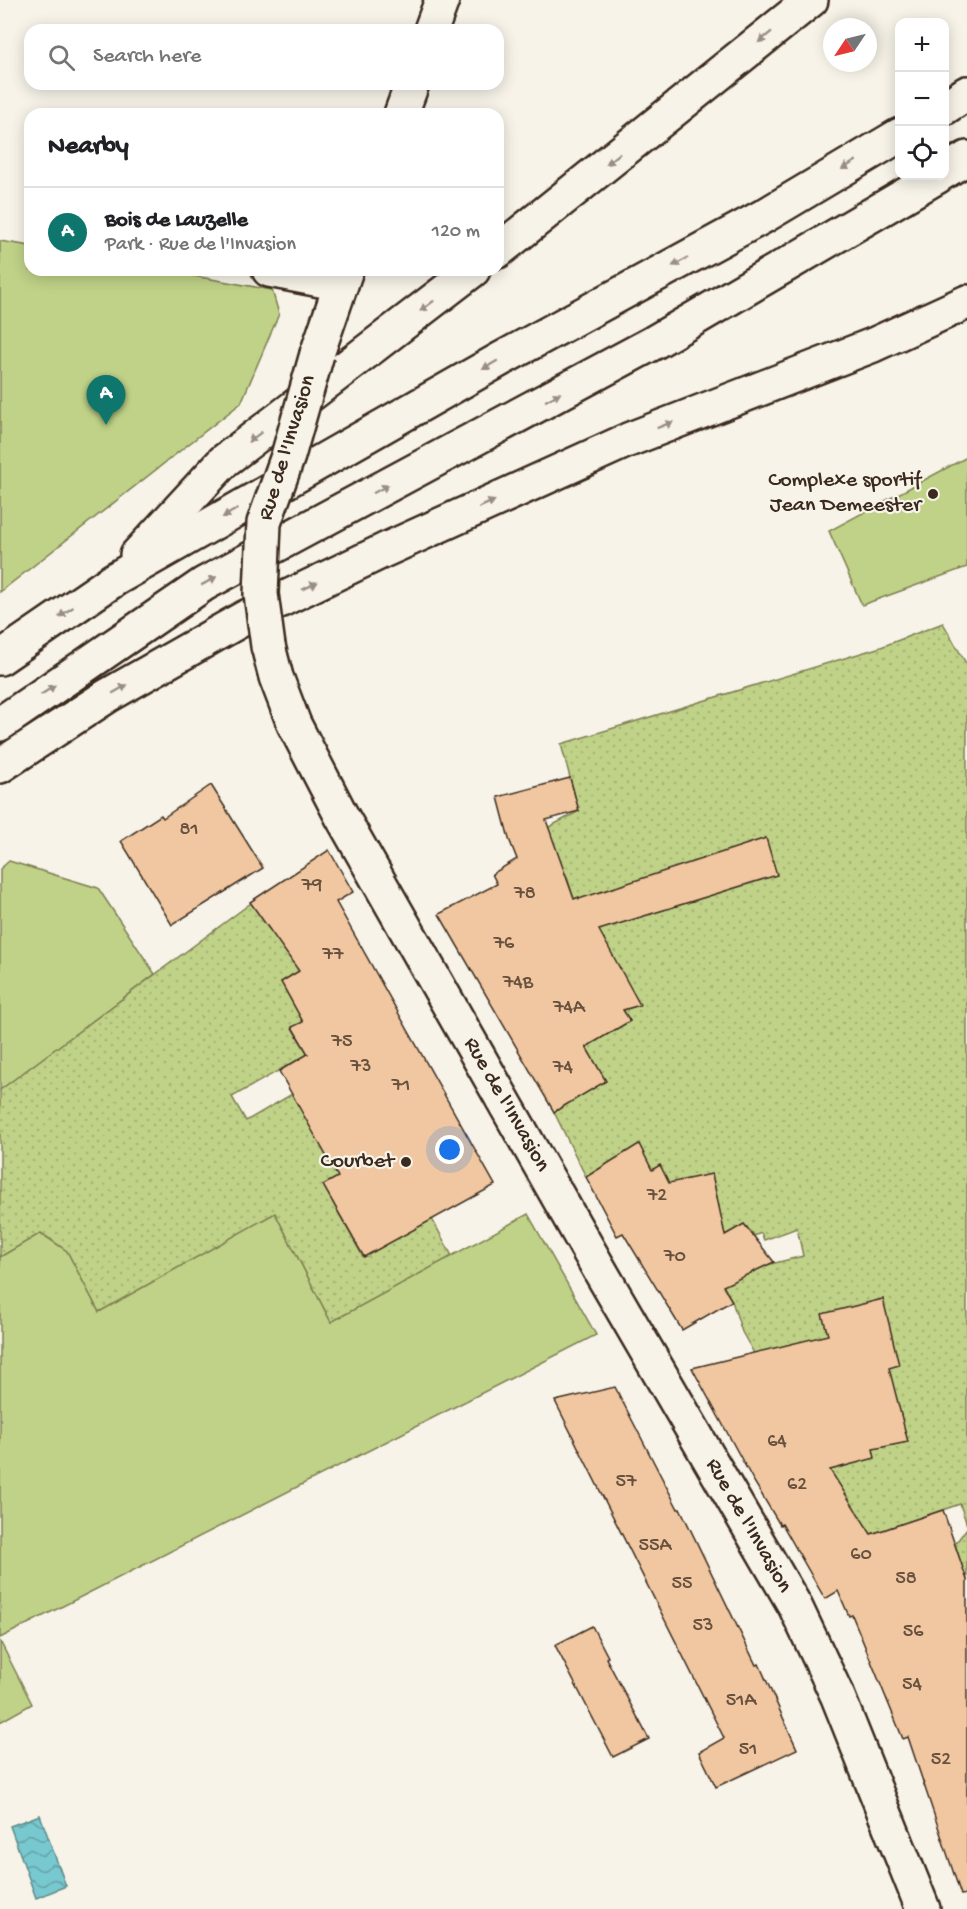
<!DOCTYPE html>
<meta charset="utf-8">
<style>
:root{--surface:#fff;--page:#f6f6f6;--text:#202124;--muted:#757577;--line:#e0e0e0;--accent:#0f766e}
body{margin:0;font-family:"Gochi Hand",sans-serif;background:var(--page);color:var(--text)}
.controls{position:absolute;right:18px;top:18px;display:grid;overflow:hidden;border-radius:12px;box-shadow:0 3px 15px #0003}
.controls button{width:54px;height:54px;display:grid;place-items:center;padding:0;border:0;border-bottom:2px solid var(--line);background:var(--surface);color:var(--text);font:30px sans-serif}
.compass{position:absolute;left:823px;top:18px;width:54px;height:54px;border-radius:50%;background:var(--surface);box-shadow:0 3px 15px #0003;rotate:235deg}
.you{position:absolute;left:450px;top:1150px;width:21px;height:21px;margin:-15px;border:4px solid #fff;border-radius:50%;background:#1a73e8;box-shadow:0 0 0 9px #1a73e833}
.badge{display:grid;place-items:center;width:39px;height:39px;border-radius:50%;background:var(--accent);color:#fff;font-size:20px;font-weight:700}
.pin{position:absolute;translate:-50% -50px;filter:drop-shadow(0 2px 3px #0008)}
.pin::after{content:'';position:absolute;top:32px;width:21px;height:18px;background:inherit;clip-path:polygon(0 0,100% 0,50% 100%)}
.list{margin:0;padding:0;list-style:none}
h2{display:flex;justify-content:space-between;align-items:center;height:78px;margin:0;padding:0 24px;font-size:26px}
h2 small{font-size:20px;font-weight:400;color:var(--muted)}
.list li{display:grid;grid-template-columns:39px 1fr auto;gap:18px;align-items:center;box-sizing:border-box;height:90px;padding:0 24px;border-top:2px solid var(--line)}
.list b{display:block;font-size:22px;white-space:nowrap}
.list p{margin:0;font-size:20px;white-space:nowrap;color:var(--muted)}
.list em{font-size:20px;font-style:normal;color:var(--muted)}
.icon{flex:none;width:33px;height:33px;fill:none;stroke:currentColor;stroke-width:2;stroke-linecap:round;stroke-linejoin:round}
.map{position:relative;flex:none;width:967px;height:1909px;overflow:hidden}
.search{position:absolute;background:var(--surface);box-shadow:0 3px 15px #0003;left:24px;top:24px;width:480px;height:66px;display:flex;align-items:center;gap:15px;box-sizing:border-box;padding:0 21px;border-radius:18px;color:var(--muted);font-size:22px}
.panel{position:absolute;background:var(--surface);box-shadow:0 3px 15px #0003;left:24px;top:108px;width:480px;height:168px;border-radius:18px}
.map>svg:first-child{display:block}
.green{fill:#bfd287;stroke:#7d7e52;stroke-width:1.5}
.garden{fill:url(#garden-dots);stroke:#7d7e52;stroke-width:1.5}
.water{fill:url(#water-waves);stroke:#5f8988;stroke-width:1.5}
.building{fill:#f0c7a0;stroke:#3b2a1e;stroke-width:1.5}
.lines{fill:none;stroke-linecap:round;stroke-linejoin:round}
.minor-casing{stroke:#3b2a1e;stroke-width:38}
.trunk-casing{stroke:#3b2a1e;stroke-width:38}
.minor{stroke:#f7f3e8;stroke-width:33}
.trunk{stroke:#f7f3e8;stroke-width:33}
.minor-bridge-casing{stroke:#3b2a1e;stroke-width:38;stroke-linecap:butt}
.minor-bridge{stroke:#f7f3e8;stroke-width:33}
.oneway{fill:#998e83}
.poi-dot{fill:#3b2a1e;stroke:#f7f3e8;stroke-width:2}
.labels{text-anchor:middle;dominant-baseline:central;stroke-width:4.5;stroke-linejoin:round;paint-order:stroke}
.number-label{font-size:20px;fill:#68513e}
.street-label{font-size:22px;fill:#3b2a1e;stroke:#f7f3e8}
.poi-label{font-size:22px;fill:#3b2a1e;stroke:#f7f3e8;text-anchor:end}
</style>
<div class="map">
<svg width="967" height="1909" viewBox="0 0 967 1909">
<defs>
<pattern id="garden-dots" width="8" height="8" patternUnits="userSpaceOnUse" patternTransform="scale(1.5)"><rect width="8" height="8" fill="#bfd287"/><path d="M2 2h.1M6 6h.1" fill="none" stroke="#a5b474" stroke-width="1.8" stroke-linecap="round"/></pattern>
<pattern id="water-waves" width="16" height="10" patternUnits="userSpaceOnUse" patternTransform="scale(1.5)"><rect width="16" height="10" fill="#77c8cf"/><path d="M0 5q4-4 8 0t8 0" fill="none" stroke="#63a3a7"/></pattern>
</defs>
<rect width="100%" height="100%" fill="#f7f3e8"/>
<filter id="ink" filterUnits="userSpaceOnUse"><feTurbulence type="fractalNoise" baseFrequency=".0167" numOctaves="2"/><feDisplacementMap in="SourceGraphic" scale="12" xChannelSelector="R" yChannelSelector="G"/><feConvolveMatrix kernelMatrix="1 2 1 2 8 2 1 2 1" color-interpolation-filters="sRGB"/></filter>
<g filter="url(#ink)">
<g class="green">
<path d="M 0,241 L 30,246 L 30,270 L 161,270 L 272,290 L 279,314 L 241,403 L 0,592 Z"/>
<path d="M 967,457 L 967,567 L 862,605 L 829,531 Z"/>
<path d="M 9,861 L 98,888 L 155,974 L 0,1091 L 0,869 Z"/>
<path d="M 275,1213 L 331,1322 L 528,1214 L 596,1335 L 0,1638 L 0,1257 L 40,1233 L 67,1251 L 99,1312 Z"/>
<path d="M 0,1641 L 32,1704 L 0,1722 Z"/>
</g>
<g class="garden">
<path d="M 943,623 L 967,665 L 967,1525 L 960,1504 L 857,1539 L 841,1489 L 830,1470 L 874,1458 L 873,1449 L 908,1442 L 904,1428 L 779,1397 L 742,1332 L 732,1301 L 723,1286 L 767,1265 L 803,1256 L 797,1228 L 764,1240 L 761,1233 L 754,1236 L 744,1224 L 726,1235 L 723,1231 L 678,1215 L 719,1206 L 712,1174 L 673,1193 L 660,1165 L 652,1170 L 639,1144 L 586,1177 L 554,1112 L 605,1081 L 586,1047 L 630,1021 L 623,1010 L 640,1005 L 589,925 L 579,897 L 574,899 L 566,874 L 521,842 L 579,811 L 561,744 L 881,647 Z"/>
<path d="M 251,903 L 269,929 L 278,922 L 306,967 L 281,982 L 303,1022 L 292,1028 L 308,1054 L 232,1097 L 246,1121 L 311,1083 L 321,1146 L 338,1177 L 323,1185 L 363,1257 L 432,1219 L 452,1256 L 331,1322 L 275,1213 L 99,1312 L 67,1251 L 41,1233 L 0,1257 L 0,1090 Z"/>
<path d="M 967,1528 L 967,1581 L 955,1544 Z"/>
</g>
<path class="water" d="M 40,1815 L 66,1886 L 36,1898 L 10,1826 Z"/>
<g class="building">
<path d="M 570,778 L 579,811 L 546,820 L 574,899 L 579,897 L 579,899 L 766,838 L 777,875 L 599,930 L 640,1005 L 623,1010 L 630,1021 L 586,1047 L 606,1081 L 554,1112 L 439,914 L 497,884 L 492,874 L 517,859 L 509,839 L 498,797 Z"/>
<path d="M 211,785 L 263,868 L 172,925 L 121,841 L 161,815 L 163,818 Z"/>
<path d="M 329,850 L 353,892 L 336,902 L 495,1185 L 364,1257 L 323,1185 L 338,1177 L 279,1071 L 308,1054 L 292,1027 L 303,1022 L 281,982 L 299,971 L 250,902 Z"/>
<path d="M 639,1144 L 652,1170 L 660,1165 L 669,1183 L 712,1174 L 725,1235 L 744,1224 L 774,1262 L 723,1286 L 732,1301 L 682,1330 L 623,1233 L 617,1236 L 586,1177 Z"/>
<path d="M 883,1299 L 899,1365 L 889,1368 L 908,1442 L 873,1449 L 875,1458 L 830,1470 L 871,1534 L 943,1510 L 967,1580 L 967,1894 L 961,1895 L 908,1737 L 903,1739 L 852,1615 L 849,1616 L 838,1591 L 825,1599 L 782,1524 L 780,1525 L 753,1480 L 692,1368 L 828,1335 L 822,1314 Z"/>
<path d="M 615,1387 L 678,1509 L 680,1508 L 756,1665 L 759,1664 L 797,1749 L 716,1787 L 699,1752 L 724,1738 L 555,1401 Z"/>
<path d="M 592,1626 L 608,1657 L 606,1658 L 649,1739 L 613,1757 L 555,1645 Z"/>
</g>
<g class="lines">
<defs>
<g id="minor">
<path d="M 431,30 L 442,0"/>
<path d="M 401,114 L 412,84"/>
<path d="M 269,270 L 341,284"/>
<path d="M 317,354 L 346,270"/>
<path d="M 268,646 L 276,677 L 294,724 L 341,815 L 602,1274 L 795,1606 L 838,1697 L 923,1909"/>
</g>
<g id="trunk">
<path d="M 944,108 L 967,93"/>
<path d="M 944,172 L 967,158"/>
<path d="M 498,251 L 811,0"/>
<path d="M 137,555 L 224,461 L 473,270"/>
<path d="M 0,658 L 115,579 L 501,359 L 764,216 L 900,135"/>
<path d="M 0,724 L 204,584 L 653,343 L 938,176"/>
<path d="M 0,766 L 107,696 L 246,617 L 385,550 L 628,440 L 873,345 L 967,302"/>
</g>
</defs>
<use href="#minor" class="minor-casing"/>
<use href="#trunk" class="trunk-casing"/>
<use href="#minor" class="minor"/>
<use href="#trunk" class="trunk"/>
<defs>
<path id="minor-bridge" d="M 268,646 L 261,594 L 264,523 L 288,456 L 317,354"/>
</defs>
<use href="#minor-bridge" class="minor-bridge-casing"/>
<use href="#minor-bridge" class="minor-bridge"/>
</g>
<defs><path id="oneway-solid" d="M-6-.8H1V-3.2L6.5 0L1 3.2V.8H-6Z" transform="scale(1.5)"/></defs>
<g class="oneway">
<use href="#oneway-solid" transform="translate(765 37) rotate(141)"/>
<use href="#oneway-solid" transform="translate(613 159) rotate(141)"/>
<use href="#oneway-solid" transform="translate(849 165) rotate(149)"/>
<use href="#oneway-solid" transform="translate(680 262) rotate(152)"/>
<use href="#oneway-solid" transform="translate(427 306) rotate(143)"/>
<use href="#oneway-solid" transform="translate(490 365) rotate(150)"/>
<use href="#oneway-solid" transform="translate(553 397) rotate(-28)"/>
<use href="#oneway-solid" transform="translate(665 425) rotate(-21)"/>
<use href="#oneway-solid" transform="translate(255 437) rotate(143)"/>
<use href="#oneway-solid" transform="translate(381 489) rotate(-28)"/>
<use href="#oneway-solid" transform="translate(487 504) rotate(-24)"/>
<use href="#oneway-solid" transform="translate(230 513) rotate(150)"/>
<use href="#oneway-solid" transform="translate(209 581) rotate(-29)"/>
<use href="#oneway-solid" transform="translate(310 586) rotate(-26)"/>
<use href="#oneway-solid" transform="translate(66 612) rotate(146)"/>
<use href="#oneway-solid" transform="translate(120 689) rotate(-30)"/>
<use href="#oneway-solid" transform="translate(48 690) rotate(-34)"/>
</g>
</g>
<g class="poi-dot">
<circle cx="933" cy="494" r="6"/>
<circle cx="406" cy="1162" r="6"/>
</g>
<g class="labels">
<g class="number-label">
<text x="189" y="830">81</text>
<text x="312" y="886">79</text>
<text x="525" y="894">78</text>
<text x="504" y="944">76</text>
<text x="333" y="955">77</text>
<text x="518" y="983">74B</text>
<text x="569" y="1008">74A</text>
<text x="342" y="1042">75</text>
<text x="361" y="1067">73</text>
<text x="563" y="1068">74</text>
<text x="401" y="1086">71</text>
<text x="657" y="1196">72</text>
<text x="675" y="1257">70</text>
<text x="777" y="1442">64</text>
<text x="626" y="1482">57</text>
<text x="797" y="1485">62</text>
<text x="655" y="1546">55A</text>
<text x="861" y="1555">60</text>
<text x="906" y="1579">58</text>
<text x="682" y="1584">55</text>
<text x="703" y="1626">53</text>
<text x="913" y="1632">56</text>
<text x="912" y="1685">54</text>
<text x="741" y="1701">51A</text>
<text x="748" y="1750">51</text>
<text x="941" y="1760">52</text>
</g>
<g class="street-label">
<text transform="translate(288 448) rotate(-73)">Rue de l'Invasion</text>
<text transform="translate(506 1105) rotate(60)">Rue de l'Invasion</text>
<text transform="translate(748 1526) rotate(60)">Rue de l'Invasion</text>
</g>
<g class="poi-label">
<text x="921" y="481">Complexe sportif<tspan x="921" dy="25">Jean Demeester</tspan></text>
<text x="394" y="1162">Courbet</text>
</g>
</g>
</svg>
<div class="controls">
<button>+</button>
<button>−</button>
<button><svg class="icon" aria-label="locate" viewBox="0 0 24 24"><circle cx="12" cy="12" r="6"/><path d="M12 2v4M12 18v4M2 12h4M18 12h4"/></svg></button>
</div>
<svg class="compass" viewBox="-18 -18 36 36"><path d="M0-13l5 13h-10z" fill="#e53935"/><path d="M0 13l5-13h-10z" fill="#757577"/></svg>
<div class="you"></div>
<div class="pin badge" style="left:106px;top:425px">A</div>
<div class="search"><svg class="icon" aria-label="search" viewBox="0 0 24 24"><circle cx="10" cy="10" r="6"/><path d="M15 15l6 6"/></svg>Search here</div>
<section class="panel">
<h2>Nearby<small></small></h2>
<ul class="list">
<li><span class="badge">A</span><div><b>Bois de Lauzelle</b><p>Park · Rue de l'Invasion</p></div><em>120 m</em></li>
</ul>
</section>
</div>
